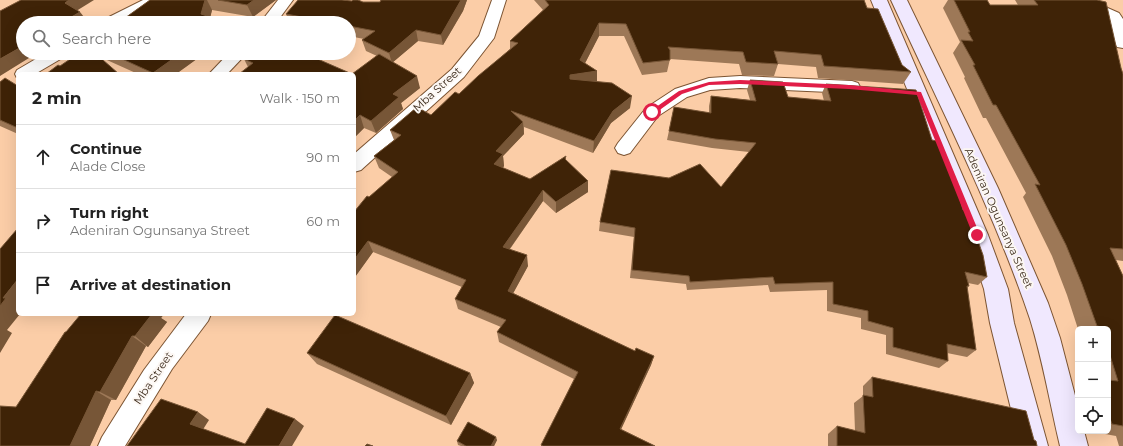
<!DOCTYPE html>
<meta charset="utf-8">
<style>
:root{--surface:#fff;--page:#f6f6f6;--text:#222;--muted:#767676;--line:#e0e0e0}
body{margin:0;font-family:Montserrat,sans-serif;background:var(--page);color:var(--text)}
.controls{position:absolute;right:12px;bottom:12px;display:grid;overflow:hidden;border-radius:6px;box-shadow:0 4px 16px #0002}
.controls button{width:36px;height:36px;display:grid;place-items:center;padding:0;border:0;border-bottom:1px solid var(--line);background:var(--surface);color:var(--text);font:20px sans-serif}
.stop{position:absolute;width:12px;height:12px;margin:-9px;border:3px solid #e11d48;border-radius:50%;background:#fff}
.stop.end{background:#e11d48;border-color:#fff;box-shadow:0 1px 4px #0008}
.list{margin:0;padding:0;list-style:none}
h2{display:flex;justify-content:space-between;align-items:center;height:52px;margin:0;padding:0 16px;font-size:17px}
h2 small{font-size:13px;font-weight:400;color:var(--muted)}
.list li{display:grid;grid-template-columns:26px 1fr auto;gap:12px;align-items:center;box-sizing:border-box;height:64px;padding:0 16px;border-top:1px solid var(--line)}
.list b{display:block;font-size:15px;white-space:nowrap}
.list p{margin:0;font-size:13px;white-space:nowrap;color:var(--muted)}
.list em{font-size:13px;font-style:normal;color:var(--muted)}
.icon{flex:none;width:22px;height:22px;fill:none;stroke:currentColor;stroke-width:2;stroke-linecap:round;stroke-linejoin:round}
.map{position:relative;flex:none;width:1123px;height:446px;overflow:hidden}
.search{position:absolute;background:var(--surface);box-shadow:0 4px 16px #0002;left:16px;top:16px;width:340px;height:44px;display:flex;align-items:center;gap:10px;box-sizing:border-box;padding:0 14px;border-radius:22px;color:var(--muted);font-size:15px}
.panel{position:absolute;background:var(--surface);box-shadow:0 4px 16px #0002;left:16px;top:72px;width:340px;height:244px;border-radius:6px}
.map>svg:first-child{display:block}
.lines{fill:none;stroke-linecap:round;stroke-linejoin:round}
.street-casing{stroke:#7c5432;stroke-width:2}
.secondary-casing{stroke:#7c5432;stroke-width:2}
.street{fill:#fff;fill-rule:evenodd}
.secondary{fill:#f0e8fe;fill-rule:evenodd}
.wall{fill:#9d7857}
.shaded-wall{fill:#775637}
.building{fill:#3f2307;stroke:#775637}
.route{fill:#e11d48}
.labels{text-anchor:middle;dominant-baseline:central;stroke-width:4;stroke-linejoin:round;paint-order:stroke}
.street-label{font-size:11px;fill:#3b2a1b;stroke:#fcf7f3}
</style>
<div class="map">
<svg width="1123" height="446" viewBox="0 0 1123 446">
<rect width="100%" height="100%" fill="#fbcda7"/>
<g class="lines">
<defs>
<g id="street">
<path d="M 143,0 L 162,0 L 160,3 L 120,23 L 100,23 L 103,20 Z"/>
<path d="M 278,0 L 293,0 L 276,23 L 260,23 Z"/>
<path d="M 492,0 L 506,0 L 494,38 L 464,77 L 361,170 L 354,172 L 354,154 L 452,69 L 479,36 Z"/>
<path d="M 1039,0 L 1078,0 L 1094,2 L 1119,13 L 1123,19 L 1123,48 L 1117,47 C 1112,39 1114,28 1108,20 C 1101,10 1060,7 1046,5 L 1041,3 Z"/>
<path d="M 46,53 L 66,53 L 64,57 L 35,74 L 18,74 L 17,78 L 15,74 L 17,70 Z"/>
<path d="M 229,53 L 247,53 L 227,74 L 209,74 Z"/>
<path d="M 740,76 L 852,81 L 858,83 L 860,87 L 858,91 L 852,93 L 740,88 L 710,90 L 687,97 L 658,116 L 630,153 L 624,155 L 618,153 L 615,148 L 618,143 L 646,108 L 675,89 L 709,78 Z"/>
<path d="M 186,314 L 211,314 L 208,321 L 172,369 L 125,446 L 98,446 L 102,437 L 144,370 Z"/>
</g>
<g id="secondary">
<path d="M 871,0 L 887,0 L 988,235 L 1008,289 L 1014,323 L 1048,446 L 1020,446 L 990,323 L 984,289 L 966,235 Z"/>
<path d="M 891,0 L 907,0 L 998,188 L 1048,303 L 1060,338 L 1078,407 L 1078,431 L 1084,431 L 1088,446 L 1060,446 C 1050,404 1043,361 1030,319 C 993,209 939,105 891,0 Z"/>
</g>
</defs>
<use href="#street" class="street-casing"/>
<use href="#secondary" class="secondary-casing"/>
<use href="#street" class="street"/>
<use href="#secondary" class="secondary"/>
</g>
<g class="wall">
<path d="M 150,0 L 276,0 L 253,17 L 212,10 L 210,17 L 225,22 L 225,23 L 118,23 Z"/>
<path d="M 381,0 L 467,0 L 463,11 L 443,45 L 418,41 L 393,62 L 420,88 L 401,103 L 403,109 L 376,133 L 364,128 L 354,138 L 354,74 L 248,67 L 244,59 L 319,60 L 352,74 L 377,56 L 366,51 L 362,40 L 364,39 L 349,36 L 349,23 L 290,23 L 286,14 L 363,2 L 380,2 Z"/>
<path d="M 534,0 L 864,0 L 867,8 L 902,65 L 911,72 L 903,84 L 818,78 L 816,67 L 778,64 L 774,76 L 742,75 L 739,64 L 670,59 L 667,72 L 642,75 L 624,36 L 599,36 L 585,63 L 597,71 L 597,82 L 630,108 L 611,123 L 593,153 L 524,127 L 524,134 L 503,156 L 504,166 L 503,168 L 530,179 L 566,156 L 566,161 L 588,192 L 556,213 L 543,201 L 510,249 L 528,266 L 513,293 L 635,351 L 654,356 L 651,365 L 621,429 L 655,446 L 541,446 L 574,379 L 499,342 L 497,332 L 501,327 L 458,309 L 455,299 L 462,287 L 373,252 L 355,277 L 354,277 L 354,212 L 369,197 L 392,177 L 379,168 L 374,156 L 394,140 L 390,130 L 431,115 L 459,94 L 510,49 L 510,41 L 543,10 Z"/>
<path d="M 948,0 L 987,0 L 990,5 L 1018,5 L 1015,0 L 1097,0 L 1123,74 L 1123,261 L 1116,260 L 1123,276 L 1123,446 L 1119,446 L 1116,436 L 1094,432 L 1093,431 L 1108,431 L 1108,329 L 1078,329 L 1067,295 L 1052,256 L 1023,197 L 1026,193 L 986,118 L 983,118 L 964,78 L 965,77 L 953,53 L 960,42 L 943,8 Z"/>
<path d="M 96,53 L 205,53 L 176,74 L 138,74 L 98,56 Z"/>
<path d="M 750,80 L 788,97 L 824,101 L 822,93 L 826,84 L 932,140 L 963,210 L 987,277 L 978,285 L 968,283 L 969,286 L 967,288 L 976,350 L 967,357 L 947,353 L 948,361 L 939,368 L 886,354 L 886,335 L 861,329 L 861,318 L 827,311 L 827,290 L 770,292 L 768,285 L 687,290 L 686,284 L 630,278 L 634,237 L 599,231 L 600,222 L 721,187 L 749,152 L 712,148 L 667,140 L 674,107 L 709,113 L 709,106 L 711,96 L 750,100 L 747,90 Z"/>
<path d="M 0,82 L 18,86 L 18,134 L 0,126 Z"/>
<path d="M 81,314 L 164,314 L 161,318 L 167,322 L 148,347 L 146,346 L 116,400 L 111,400 L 90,446 L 0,446 L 16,407 L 66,332 Z"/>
<path d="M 307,353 L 470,373 L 474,383 L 451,425 L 317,364 Z"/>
<path d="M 872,377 L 1034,440 L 1037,446 L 828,446 L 828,434 L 837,426 L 855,431 L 854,403 L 863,396 L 863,386 Z"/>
<path d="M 497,440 L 494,446 L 461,446 L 458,445 L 457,441 Z"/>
</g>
<g class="shaded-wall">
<path d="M 69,0 L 94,0 L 73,13 L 65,3 Z"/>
<path d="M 205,0 L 207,0 L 212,10 L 209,23 L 201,14 Z"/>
<path d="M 254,0 L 276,0 L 253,17 L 247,5 Z"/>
<path d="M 461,0 L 467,0 L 463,11 L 443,45 L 441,35 Z"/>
<path d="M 80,12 L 88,22 L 86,23 L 61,23 Z"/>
<path d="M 599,23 L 599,36 L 580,73 L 580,60 Z"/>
<path d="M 416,30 L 418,41 L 392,63 L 389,53 Z"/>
<path d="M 23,46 L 23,53 L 37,53 L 0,76 L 0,59 Z"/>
<path d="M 181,53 L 205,53 L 176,74 L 154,74 L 153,73 Z"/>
<path d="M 317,53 L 322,66 L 313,57 Z"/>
<path d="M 597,71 L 597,83 L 570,88 L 570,75 Z"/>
<path d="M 417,76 L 420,88 L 401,103 L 403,109 L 376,133 L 371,121 L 393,94 Z"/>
<path d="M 632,96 L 630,108 L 611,123 L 593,153 L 594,141 L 613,111 Z"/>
<path d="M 360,115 L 364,128 L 354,138 L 354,121 Z"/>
<path d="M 523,122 L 524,134 L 503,156 L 504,166 L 496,176 L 494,164 L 496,151 Z"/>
<path d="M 588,181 L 588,192 L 556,213 L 556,202 Z"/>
<path d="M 543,190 L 543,201 L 504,257 L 503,247 Z"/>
<path d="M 368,241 L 373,252 L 355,277 L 354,260 Z"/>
<path d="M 527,255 L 528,266 L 509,301 L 508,291 Z"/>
<path d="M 18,279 L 18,314 L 20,314 L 7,330 L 12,333 L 0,353 L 0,306 L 3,298 Z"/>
<path d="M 152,314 L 164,314 L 161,318 L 167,322 L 148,347 L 135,336 Z"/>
<path d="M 132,336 L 146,346 L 116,400 L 100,392 Z"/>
<path d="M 654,356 L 651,365 L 618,436 L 620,429 Z"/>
<path d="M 470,373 L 474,383 L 451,425 L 446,416 Z"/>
<path d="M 96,391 L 111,400 L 90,446 L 70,446 Z"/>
<path d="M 198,412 L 209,420 L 202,431 L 190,424 Z"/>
<path d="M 295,419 L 304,426 L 292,446 L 279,446 Z"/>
<path d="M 496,437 L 497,440 L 494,446 L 491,446 Z"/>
</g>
<g class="building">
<path d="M 21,0 L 69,0 L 65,3 L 80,12 L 61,23 L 23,23 L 23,46 L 0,59 L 0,11 Z"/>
<path d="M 150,0 L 205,0 L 201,14 L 225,22 L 223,23 L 118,23 Z"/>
<path d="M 218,0 L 254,0 L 247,5 Z"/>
<path d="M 298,0 L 342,0 L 352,1 L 353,0 L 358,0 L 363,2 L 380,2 L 381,0 L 461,0 L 441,35 L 416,30 L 389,53 L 362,40 L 375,31 L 349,26 L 349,23 L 334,23 L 286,14 Z"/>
<path d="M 545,0 L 864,0 L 867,8 L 878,9 L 902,65 L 911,72 L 824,66 L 821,55 L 774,51 L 778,64 L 746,62 L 743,52 L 668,47 L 670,50 L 670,60 L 643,63 L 626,24 L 599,23 L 580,60 L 597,71 L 570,75 L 570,79 L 612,83 L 632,96 L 613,111 L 594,141 L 511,111 L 523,122 L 496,151 L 503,154 L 494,164 L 530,179 L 566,156 L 565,159 L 588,181 L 556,202 L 543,190 L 503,247 L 527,255 L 508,291 L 635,351 L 636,348 L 654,356 L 620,429 L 655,446 L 543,446 L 541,445 L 578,372 L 497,332 L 506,320 L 455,299 L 466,280 L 368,241 L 354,260 L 354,212 L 367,196 L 369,197 L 398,172 L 374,156 L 401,135 L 390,130 L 417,107 L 431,115 L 455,92 L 459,94 L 478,76 L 518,43 L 510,41 L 549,5 Z"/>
<path d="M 954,0 L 987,0 L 990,5 L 1038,5 L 1034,0 L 1097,0 L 1106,2 L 1121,68 L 1123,74 L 1123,249 L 1110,248 L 1123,276 L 1123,426 L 1112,424 L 1108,413 L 1108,380 L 1118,381 L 1108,349 L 1108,329 L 1102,329 L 1102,327 L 1097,326 L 1082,284 L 1066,245 L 1035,184 L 1040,185 L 996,105 L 993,105 L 973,65 L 975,65 L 961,40 L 973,41 L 968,32 L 970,32 Z"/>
<path d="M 79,53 L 95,53 L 119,74 L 46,74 L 58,65 L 60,66 Z"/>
<path d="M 109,53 L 181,53 L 153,73 Z"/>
<path d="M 251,53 L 317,53 L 313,57 L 352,74 L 379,54 L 417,76 L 393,94 L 399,97 L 371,121 L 360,115 L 354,121 L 354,74 L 239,74 L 253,63 L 244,59 Z"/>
<path d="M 5,78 L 18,86 L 18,128 L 0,120 L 0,82 Z"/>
<path d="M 750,80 L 783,82 L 788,97 L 831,101 L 826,84 L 916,90 L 932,140 L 937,141 L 958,192 L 963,210 L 966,210 L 973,227 L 983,255 L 987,277 L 965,272 L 969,286 L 967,286 L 976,350 L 947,344 L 948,361 L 893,347 L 893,328 L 868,321 L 868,311 L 833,304 L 833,282 L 775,284 L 773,277 L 690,282 L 689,276 L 632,270 L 635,228 L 600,222 L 611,170 L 669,178 L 700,164 L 721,187 L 756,143 L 715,139 L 669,131 L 674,107 L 711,113 L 711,96 L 756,101 Z"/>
<path d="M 18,228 L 18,279 L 3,298 L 6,298 L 0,306 L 0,249 Z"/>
<path d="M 81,314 L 152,314 L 135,336 L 132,336 L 100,392 L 96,391 L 70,446 L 0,446 L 0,406 L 16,407 L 65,332 L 66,332 Z"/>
<path d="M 335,315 L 470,373 L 446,416 L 307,353 Z"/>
<path d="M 872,377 L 1026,411 L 1034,440 L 1036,441 L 1037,446 L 837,446 L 837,426 L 865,433 L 863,395 L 873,397 Z"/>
<path d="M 161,399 L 198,412 L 190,424 L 245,444 L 267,408 L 295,419 L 279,446 L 127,446 Z"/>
<path d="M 468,422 L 496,437 L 491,446 L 466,446 L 457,441 Z"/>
<path d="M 367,444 L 373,446 L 365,446 Z"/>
</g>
<path class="route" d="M 740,80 L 849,85 L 921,92 L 980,235 L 979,237 L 974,237 L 973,235 L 917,95 L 849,89 L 740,84 L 709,85 L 682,94 L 654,114 L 649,112 L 679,91 L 709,82 Z"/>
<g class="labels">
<g class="street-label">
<text transform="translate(437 89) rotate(-42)">Mba Street</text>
<text transform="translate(999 218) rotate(66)">Adeniran Ogunsanya Street</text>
<text transform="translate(153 378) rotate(-56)">Mba Street</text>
</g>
</g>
</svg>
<div class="controls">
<button>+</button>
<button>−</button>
<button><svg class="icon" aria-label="locate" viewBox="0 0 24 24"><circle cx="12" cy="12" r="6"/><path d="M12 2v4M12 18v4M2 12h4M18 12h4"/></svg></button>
</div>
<div class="stop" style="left:652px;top:112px"></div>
<div class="stop end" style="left:977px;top:235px"></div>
<div class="search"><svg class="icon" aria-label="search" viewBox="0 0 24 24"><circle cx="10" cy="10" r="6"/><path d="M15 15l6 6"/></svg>Search here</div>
<section class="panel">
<h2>2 min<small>Walk · 150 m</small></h2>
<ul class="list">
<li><svg class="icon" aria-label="ahead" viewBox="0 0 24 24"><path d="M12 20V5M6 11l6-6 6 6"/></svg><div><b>Continue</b><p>Alade Close</p></div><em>90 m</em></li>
<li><svg class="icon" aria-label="right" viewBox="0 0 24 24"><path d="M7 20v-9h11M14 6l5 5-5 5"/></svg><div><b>Turn right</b><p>Adeniran Ogunsanya Street</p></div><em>60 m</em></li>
<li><svg class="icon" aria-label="arrive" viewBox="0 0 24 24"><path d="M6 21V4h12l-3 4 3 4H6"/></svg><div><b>Arrive at destination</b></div></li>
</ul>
</section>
</div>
